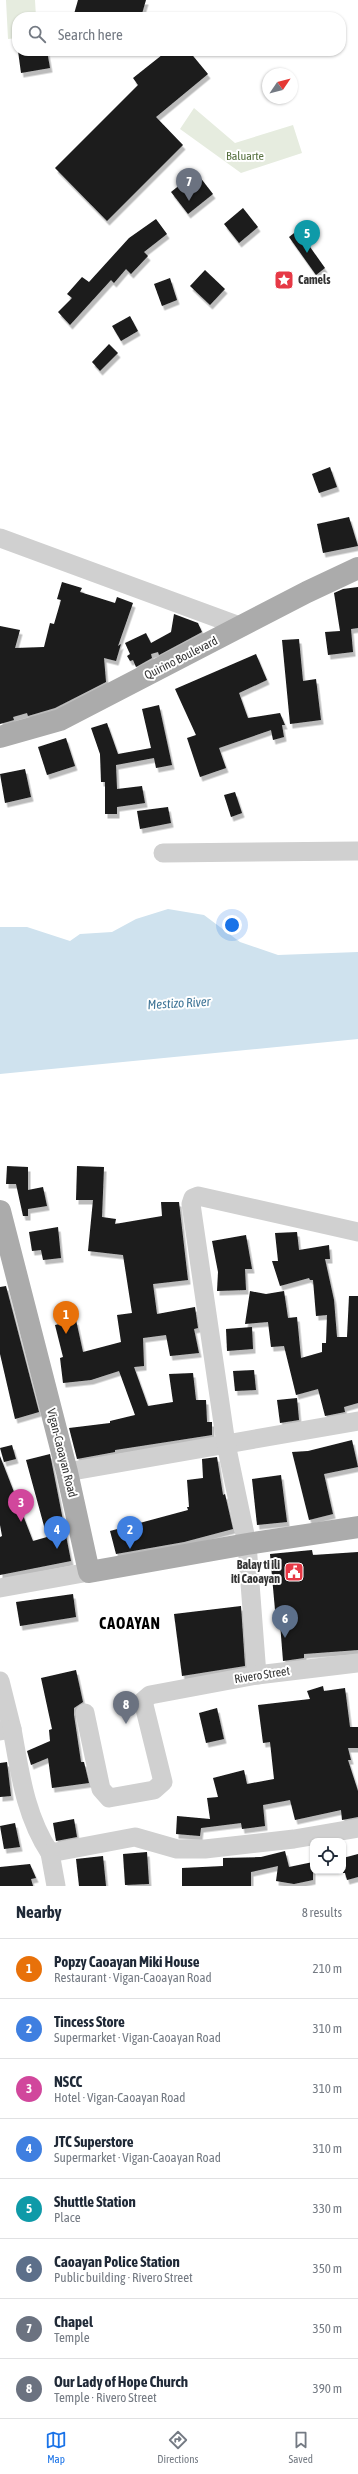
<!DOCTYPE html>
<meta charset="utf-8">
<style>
:root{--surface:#fff;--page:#f6f6f7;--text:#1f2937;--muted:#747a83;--line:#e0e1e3;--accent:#1a73e8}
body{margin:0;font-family:"Asap Condensed",sans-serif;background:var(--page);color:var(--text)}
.controls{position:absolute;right:12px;bottom:12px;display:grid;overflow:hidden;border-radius:8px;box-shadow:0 1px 3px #0004}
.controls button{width:36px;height:36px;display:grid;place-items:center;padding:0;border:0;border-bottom:1px solid var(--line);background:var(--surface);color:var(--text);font:20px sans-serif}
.compass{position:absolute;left:262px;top:68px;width:36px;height:36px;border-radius:50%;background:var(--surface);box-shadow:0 1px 3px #0004;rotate:55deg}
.you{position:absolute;left:232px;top:925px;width:14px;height:14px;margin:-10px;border:3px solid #fff;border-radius:50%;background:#1a73e8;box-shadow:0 0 0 6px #1a73e833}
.badge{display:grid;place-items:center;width:26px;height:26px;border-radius:50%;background:var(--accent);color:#fff;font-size:13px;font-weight:700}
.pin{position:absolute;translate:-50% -33px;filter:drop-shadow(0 1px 2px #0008)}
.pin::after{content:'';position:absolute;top:21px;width:14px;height:12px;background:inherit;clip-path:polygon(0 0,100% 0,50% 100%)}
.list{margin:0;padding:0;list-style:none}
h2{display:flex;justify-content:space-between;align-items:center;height:52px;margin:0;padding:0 16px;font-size:17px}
h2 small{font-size:13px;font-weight:400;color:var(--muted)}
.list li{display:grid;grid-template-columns:26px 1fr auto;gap:12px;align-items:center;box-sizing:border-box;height:60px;padding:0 16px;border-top:1px solid var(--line)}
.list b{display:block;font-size:15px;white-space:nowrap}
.list p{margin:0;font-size:13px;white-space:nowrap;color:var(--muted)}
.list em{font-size:13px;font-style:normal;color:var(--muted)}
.icon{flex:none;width:22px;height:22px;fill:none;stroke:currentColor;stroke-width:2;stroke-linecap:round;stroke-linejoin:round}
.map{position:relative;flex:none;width:358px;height:1886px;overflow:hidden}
.search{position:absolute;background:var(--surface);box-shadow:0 1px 3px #0004;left:12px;right:12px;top:12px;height:44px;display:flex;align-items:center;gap:10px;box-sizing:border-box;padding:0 14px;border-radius:16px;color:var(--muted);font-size:15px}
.sheet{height:532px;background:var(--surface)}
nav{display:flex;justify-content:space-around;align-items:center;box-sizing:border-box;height:56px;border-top:1px solid var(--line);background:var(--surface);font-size:11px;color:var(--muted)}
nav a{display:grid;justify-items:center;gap:2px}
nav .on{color:var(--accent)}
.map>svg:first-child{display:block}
.green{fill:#e6ecdf}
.water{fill:#cfe2ee}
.building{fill:#1a1a1a;filter:url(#shadow)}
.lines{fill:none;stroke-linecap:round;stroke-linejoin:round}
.minor{stroke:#d0d0d0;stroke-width:19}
.major{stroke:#ababab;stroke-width:22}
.labels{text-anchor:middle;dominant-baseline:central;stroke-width:4;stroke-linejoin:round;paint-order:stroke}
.park-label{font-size:12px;fill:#56703f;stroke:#fff}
.poi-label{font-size:12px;font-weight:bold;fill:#333;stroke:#fff;text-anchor:start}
.street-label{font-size:12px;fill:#333;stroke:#fff}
.water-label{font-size:13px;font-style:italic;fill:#3f7597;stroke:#fff}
.district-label{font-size:16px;font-weight:bold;letter-spacing:1px;fill:#000;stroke:#fff}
</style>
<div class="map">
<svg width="358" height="1886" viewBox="0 0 358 1886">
<defs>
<filter id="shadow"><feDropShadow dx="2.5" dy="4.5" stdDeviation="0" flood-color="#0004"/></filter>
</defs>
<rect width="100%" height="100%" fill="#fff"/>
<g class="green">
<path d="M 6,0 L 35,0 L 36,17 L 17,17 L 17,38 L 8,39 Z"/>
<path d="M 194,108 L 235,143 L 293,125 L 302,153 L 241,173 L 180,129 Z"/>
</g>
<path class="water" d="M 168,909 L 204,915 L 240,942 L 278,955 L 358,952 L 358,1039 L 0,1074 L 0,927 L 27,927 L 70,941 L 80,934 L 112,932 L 136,919 Z"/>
<g class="building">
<path d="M 78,0 L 146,0 L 141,17 L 82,17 L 74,14 Z"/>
<path d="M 18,51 L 47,51 L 50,68 L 21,73 Z"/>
<path d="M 167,51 L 189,51 L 208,74 L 156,117 L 183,145 L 107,221 L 55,168 L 138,85 L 133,78 Z"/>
<path d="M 196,172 L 213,194 L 188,214 L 171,192 Z"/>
<path d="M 243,208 L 258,227 L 239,243 L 224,224 Z"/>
<path d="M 156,219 L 167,234 L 144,252 L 148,256 L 131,274 L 126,269 L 114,283 L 111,280 L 70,325 L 58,312 L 72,298 L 67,294 L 82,277 L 89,282 L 129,238 Z"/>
<path d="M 298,230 L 325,268 L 316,275 L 289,237 Z"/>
<path d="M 205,270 L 225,289 L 210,305 L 190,286 Z"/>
<path d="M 170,278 L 177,300 L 162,306 L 154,284 Z"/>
<path d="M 130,316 L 138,331 L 121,341 L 112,326 Z"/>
<path d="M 109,344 L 118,353 L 100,371 L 92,362 Z"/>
<path d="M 330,467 L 337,487 L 319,493 L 312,474 Z"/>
<path d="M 349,517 L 358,546 L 323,553 L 317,524 Z"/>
<path d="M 62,582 L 82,588 L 80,592 L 115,603 L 117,597 L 133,603 L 118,646 L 121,644 L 116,661 L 104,658 L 106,682 L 55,708 L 28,716 L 27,713 L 13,717 L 14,720 L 0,724 L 0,626 L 20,630 L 15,648 L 44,647 L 50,623 L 54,624 L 61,600 L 57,599 Z"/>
<path d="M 358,587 L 358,628 L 351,629 L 353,652 L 328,655 L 325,632 L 340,631 L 334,593 L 343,589 Z"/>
<path d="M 174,614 L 198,623 L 202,632 L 159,655 L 158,652 L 151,654 L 152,658 L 136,667 L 133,660 L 130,661 L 127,656 L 130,654 L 125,643 L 146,633 L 151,643 L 171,632 Z"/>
<path d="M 299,639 L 303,681 L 316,679 L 321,720 L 290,724 L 282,640 Z"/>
<path d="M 256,654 L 267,680 L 239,693 L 248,718 L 280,713 L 285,725 L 282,725 L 284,737 L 273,740 L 271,730 L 219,748 L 226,768 L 200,777 L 187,738 L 196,735 L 175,689 Z"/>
<path d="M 159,705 L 172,765 L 156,768 L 154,758 L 116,765 L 117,789 L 142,786 L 145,803 L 117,807 L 117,814 L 105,814 L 105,782 L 101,782 L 100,754 L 91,728 L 107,723 L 118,754 L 151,748 L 142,709 Z"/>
<path d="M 66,738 L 75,766 L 47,775 L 38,747 Z"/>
<path d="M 25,769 L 31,797 L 5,803 L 0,774 Z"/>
<path d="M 235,792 L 242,813 L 231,817 L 224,795 Z"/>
<path d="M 168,807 L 171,823 L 140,829 L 137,811 Z"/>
<path d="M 7,1166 L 28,1167 L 28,1190 L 43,1187 L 47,1206 L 28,1209 L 28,1216 L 23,1216 L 16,1184 L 6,1184 Z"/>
<path d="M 77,1166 L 104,1167 L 102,1217 L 116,1219 L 115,1224 L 162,1216 L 161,1202 L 179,1202 L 188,1280 L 153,1284 L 157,1314 L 195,1307 L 198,1328 L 194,1329 L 199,1353 L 170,1356 L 166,1335 L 143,1338 L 144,1366 L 134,1367 L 148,1406 L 173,1402 L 169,1374 L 193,1373 L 196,1400 L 206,1400 L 207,1422 L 212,1422 L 212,1435 L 115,1450 L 115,1452 L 77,1459 L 69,1428 L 110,1423 L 110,1421 L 135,1415 L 119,1371 L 91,1380 L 63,1383 L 60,1358 L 63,1357 L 55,1325 L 76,1320 L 83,1352 L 121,1342 L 117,1315 L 132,1313 L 123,1255 L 88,1251 L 93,1200 L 76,1200 Z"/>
<path d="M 58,1227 L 61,1258 L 43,1260 L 41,1250 L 32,1251 L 29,1232 Z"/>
<path d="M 297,1232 L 299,1250 L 329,1245 L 330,1259 L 325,1259 L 334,1300 L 337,1337 L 347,1337 L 349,1296 L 358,1296 L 358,1403 L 344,1407 L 345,1412 L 325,1416 L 318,1389 L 296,1395 L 284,1346 L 271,1347 L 268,1322 L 245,1324 L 250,1291 L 266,1294 L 284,1291 L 288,1318 L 297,1317 L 301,1358 L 322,1352 L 322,1343 L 326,1343 L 327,1315 L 316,1316 L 313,1280 L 310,1280 L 309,1278 L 280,1286 L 272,1261 L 278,1261 L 275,1233 Z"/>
<path d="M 246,1235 L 252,1269 L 245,1269 L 246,1290 L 217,1291 L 218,1272 L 212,1241 Z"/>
<path d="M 6,1286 L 39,1412 L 15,1419 L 0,1354 L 0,1287 Z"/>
<path d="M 252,1327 L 253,1349 L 227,1351 L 226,1329 Z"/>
<path d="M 254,1370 L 256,1390 L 235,1391 L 233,1371 Z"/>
<path d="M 297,1398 L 299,1420 L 280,1423 L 277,1400 Z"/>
<path d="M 352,1440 L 358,1467 L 324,1474 L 333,1514 L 309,1520 L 292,1452 L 308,1451 Z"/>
<path d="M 12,1445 L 16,1459 L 4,1462 L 0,1448 Z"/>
<path d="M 50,1454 L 71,1561 L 0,1575 L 0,1537 L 2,1536 L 0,1525 L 0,1456 L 33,1541 L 47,1537 L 26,1460 Z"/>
<path d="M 217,1457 L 223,1495 L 225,1494 L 233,1529 L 184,1542 L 116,1554 L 110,1531 L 188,1510 L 187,1507 L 189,1507 L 187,1480 L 203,1478 L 202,1459 Z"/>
<path d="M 281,1475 L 287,1522 L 257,1525 L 252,1479 Z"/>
<path d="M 312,1550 L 313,1555 L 358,1552 L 358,1650 L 304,1654 L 304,1658 L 283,1661 L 279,1610 L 275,1610 L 270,1554 Z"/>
<path d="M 73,1594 L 76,1617 L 20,1626 L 16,1602 Z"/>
<path d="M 241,1606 L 245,1666 L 182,1676 L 174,1614 Z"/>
<path d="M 76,1670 L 83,1702 L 74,1708 L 74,1715 L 81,1762 L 84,1762 L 89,1783 L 52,1788 L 48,1758 L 31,1765 L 27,1751 L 50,1741 L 49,1730 L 52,1729 L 41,1678 Z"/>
<path d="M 323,1686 L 324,1691 L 345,1688 L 350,1727 L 358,1727 L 358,1748 L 348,1748 L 351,1760 L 348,1760 L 358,1791 L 358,1817 L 342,1820 L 341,1810 L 295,1820 L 290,1800 L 263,1805 L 265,1826 L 242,1829 L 241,1823 L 201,1828 L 200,1836 L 176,1834 L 177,1816 L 210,1819 L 207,1798 L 218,1797 L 213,1778 L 244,1770 L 247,1784 L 274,1779 L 270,1742 L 263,1743 L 258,1705 L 310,1699 L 307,1691 Z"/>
<path d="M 217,1708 L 224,1739 L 206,1743 L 199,1713 Z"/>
<path d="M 7,1762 L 11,1796 L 0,1797 L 0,1763 Z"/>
<path d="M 74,1819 L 77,1837 L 56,1841 L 53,1823 Z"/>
<path d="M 15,1823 L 20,1847 L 4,1849 L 0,1826 Z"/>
<path d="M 285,1851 L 289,1867 L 313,1862 L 313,1880 L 294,1884 L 276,1881 L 278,1866 L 251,1872 L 251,1886 L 182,1886 L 182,1868 L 223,1866 L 223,1858 L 261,1857 Z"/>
<path d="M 147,1852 L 149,1884 L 125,1885 L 123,1854 Z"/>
<path d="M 358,1854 L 358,1877 L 347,1880 L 345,1873 L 343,1873 L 343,1858 Z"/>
<path d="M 103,1856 L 106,1886 L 79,1886 L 76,1859 Z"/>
<path d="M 30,1864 L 36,1878 L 31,1879 L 33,1886 L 0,1886 L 0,1867 Z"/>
</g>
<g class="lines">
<g class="minor">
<path d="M 0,538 L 242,627"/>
<path d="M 163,853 L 358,851"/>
<path d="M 67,1472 L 358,1421"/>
<path d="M 0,1588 L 89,1572"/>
<path d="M 257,1675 L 247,1544 L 226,1444 L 191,1204 L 193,1198 L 198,1196 L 358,1232"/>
<path d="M 0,1681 L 12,1729 L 0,1731"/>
<path d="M 85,1713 L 101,1789 L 109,1798 L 154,1790 L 163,1782 L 143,1701 L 150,1695 L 257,1675 L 358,1663"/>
<path d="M 12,1729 C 20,1773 25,1815 50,1853 L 135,1837 L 177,1849 L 205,1849 L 294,1839 L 358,1828"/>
<path d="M 50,1853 L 56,1886"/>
</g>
<g class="major">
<path d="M 0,737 L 60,720 L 307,592 L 358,568"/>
<path d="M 0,1211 L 67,1472 L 89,1572 L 247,1544 L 358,1527"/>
</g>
</g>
<defs>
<symbol id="sight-square" viewBox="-11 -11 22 22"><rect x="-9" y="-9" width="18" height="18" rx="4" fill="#e63946" stroke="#fff"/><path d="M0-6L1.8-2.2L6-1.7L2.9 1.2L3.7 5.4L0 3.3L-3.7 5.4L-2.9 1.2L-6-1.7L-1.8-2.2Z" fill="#fff"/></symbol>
<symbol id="civic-square" viewBox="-11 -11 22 22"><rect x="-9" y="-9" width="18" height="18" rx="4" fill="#e63946" stroke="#fff"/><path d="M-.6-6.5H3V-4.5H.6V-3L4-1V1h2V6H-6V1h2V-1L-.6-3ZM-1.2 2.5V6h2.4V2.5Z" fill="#fff"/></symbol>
</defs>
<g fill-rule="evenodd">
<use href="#sight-square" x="273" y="269" width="22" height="22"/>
<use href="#civic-square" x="283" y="1561" width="22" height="22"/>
</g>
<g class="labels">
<g class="park-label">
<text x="245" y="156">Baluarte</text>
</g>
<g class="poi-label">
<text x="298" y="280">Camels</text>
<text x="280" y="1565" text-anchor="end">Balay ti ili<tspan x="280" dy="14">iti Caoayan</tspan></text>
</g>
<g class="street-label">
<text transform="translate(181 658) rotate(-27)">Quirino Boulevard</text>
<text transform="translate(62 1453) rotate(76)">Vigan-Caoayan Road</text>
<text transform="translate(262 1675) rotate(-9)">Rivero Street</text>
</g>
<g class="water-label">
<text transform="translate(179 1003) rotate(-3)">Mestizo River</text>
</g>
<g class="district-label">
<text x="130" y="1623">CAOAYAN</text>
</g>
</g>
</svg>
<div class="controls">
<button><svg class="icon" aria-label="locate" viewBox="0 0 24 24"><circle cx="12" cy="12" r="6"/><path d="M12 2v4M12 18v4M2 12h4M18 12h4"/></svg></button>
</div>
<svg class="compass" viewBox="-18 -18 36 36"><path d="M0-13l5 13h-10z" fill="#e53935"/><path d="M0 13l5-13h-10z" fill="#747a83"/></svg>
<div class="you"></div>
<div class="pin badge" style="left:66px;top:1334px;background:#e8710a">1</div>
<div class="pin badge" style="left:130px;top:1549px;background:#3f7fe0">2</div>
<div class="pin badge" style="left:21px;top:1522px;background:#d1479c">3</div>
<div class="pin badge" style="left:57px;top:1549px;background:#3f7fe0">4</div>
<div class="pin badge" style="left:307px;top:253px;background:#0f9aa8">5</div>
<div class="pin badge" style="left:285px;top:1638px;background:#5c6f8a">6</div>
<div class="pin badge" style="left:189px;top:201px;background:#6b7280">7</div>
<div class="pin badge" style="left:126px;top:1724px;background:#6b7280">8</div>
<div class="search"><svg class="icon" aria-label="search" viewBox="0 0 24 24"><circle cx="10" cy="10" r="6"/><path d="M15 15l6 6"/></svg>Search here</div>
</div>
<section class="sheet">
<h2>Nearby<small>8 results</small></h2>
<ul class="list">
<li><span class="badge" style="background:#e8710a">1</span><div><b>Popzy Caoayan Miki House</b><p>Restaurant · Vigan-Caoayan Road</p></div><em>210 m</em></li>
<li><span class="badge" style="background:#3f7fe0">2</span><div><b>Tincess Store</b><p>Supermarket · Vigan-Caoayan Road</p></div><em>310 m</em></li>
<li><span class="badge" style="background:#d1479c">3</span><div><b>NSCC</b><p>Hotel · Vigan-Caoayan Road</p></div><em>310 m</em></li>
<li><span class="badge" style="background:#3f7fe0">4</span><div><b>JTC Superstore</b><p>Supermarket · Vigan-Caoayan Road</p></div><em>310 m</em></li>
<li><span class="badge" style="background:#0f9aa8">5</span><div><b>Shuttle Station</b><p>Place</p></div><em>330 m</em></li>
<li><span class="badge" style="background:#5c6f8a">6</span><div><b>Caoayan Police Station</b><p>Public building · Rivero Street</p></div><em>350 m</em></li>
<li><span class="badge" style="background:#6b7280">7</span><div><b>Chapel</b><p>Temple</p></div><em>350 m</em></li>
<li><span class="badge" style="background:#6b7280">8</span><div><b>Our Lady of Hope Church</b><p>Temple · Rivero Street</p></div><em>390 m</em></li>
</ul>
</section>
<nav>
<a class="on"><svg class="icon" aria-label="map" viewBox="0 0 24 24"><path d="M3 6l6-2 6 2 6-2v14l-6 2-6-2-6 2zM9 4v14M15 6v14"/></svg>Map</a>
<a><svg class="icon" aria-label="directions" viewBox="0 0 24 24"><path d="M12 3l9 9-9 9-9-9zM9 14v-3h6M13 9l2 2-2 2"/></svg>Directions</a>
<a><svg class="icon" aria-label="saved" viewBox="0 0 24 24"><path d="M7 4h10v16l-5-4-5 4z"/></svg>Saved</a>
</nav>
